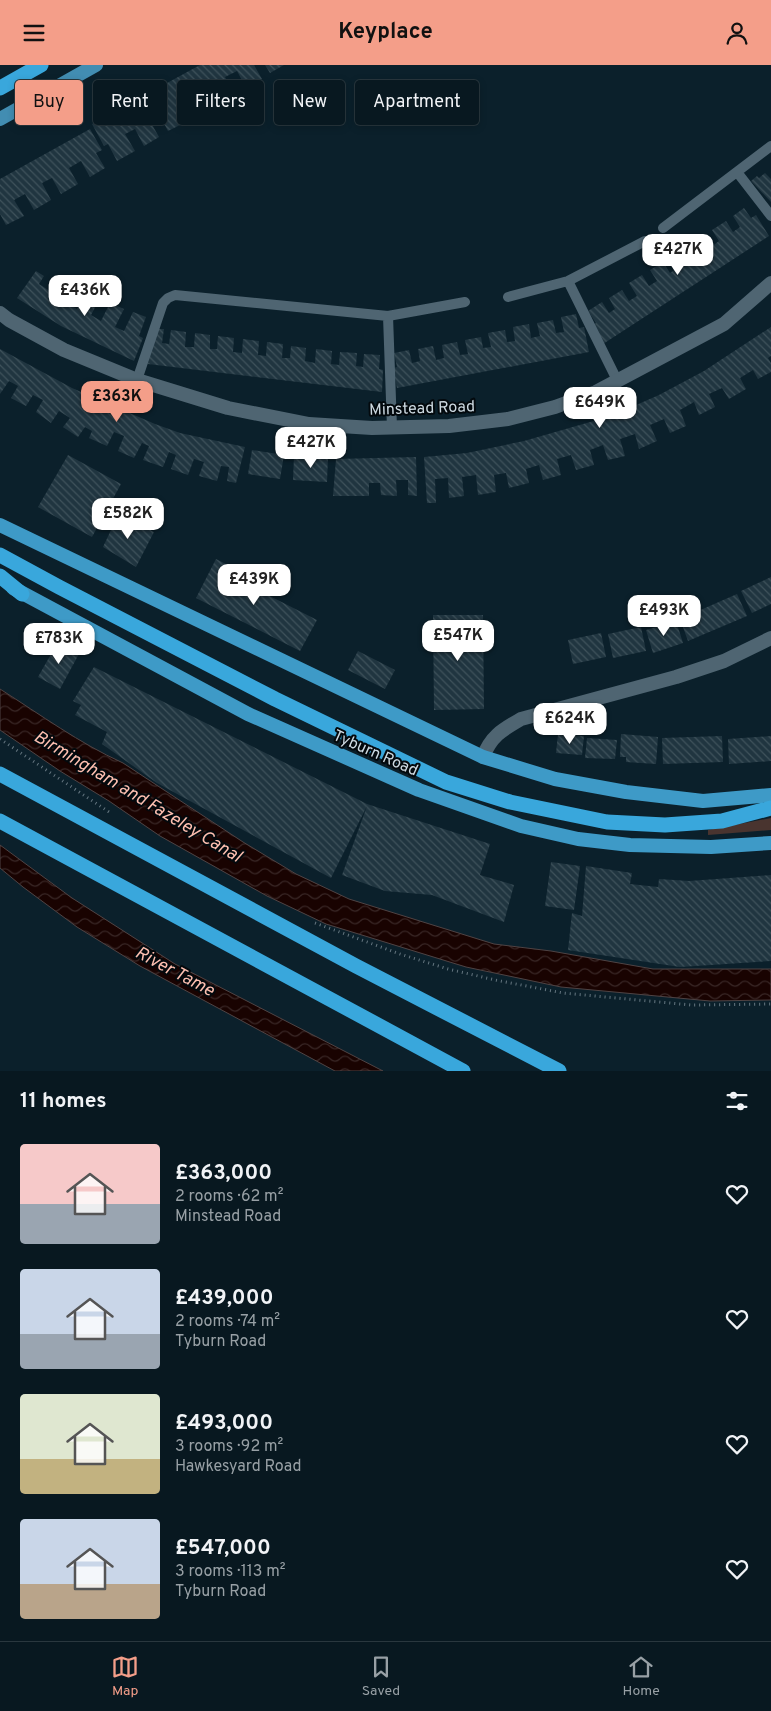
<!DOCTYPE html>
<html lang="en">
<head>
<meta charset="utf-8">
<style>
	body { margin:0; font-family:Overpass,sans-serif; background:#16252d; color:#f1f3f6; height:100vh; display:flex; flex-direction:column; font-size:19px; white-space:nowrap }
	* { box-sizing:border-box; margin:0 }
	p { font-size:16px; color:#98a0a5 }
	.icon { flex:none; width:28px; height:28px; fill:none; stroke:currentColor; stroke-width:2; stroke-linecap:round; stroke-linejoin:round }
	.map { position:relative; height:1006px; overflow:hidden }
	.details { display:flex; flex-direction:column; background:#081820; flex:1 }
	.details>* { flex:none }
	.banner { position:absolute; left:15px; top:15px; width:500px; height:45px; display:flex; gap:10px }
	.price { position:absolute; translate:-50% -42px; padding:0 11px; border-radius:10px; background:#fff; color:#222; font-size:16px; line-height:32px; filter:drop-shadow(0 1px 2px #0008) }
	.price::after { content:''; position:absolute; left:50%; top:30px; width:15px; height:11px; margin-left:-8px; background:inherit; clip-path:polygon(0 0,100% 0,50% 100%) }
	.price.active { background:#f49e89; color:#111 }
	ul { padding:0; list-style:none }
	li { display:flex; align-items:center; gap:15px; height:125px; padding:0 20px }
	li span { display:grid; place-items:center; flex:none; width:140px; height:100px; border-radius:5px; color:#555 }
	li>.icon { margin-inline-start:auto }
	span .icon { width:60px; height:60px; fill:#fffc; stroke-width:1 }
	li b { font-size:21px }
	h2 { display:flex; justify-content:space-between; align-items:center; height:60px; padding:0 20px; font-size:21px }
	.pill { padding:0 18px; border-radius:5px; background:#081820; box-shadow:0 2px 8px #0003,0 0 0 1px #29373e; font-size:18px; line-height:45px }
	.pill.active { background:#f49e89; color:#111 }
	header { display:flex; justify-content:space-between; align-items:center; height:65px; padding:0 20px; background:#f49e89; color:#111; font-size:22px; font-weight:700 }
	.dock { display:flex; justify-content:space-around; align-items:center; height:70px; border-top:1px solid #29373e; background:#081820; font-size:14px; color:#98a0a5 }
	.dock a { display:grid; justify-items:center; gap:2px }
	.dock .active { color:#f49e89 }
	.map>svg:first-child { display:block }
	.green { fill:#49342f }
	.water { fill:url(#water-waves); stroke:#4f4344 }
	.building { fill:url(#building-back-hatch) }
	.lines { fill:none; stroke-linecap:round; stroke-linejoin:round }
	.path { stroke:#667781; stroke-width:3; stroke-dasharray:1 4; stroke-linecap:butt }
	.service { stroke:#4f6572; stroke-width:10 }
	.minor { stroke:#4f6572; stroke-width:14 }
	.primary { stroke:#428db2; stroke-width:14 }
	.trunk { stroke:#3e9ac7; stroke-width:14 }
	.motorway { stroke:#39a7dc; stroke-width:15 }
	.labels { text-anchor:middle; stroke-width:4; stroke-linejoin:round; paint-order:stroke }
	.street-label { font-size:16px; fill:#cdd9e1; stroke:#03090d }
	.water-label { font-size:18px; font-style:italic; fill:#fdbfb0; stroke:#03090d }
</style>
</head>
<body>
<header><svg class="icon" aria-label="menu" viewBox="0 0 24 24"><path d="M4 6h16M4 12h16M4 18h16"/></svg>Keyplace<svg class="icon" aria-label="person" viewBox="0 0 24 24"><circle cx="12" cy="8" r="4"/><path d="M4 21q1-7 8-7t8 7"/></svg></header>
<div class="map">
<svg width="771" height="1006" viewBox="0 0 771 1006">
	<defs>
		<pattern id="water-waves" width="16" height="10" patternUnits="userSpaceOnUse" patternTransform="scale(1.25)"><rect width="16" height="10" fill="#190301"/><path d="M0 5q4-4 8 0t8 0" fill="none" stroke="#392726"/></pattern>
		<pattern id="building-back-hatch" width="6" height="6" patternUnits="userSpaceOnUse" patternTransform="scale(1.25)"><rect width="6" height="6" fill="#203540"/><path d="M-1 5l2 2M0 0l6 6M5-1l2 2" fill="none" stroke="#3f525b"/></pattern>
	</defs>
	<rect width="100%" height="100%" fill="#0b202b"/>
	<path class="green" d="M771 753V765L708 770V765Z"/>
	<path class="water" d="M0 624C41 650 79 678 123 698L243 777 296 809 349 834 494 879 551 886 653 904H771V935L710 936 561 922 466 902 326 859 267 831 160 771 109 736 60 706 0 665Z
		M0 780 72 833 175 899 383 1006H335L140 901 77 862 23 822 0 803Z"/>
	<path class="building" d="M200 0H254L262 14 246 23 237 6 225 12 235 29 219 37 210 21 201 26 210 43 194 51 185 34 176 39 186 57 168 66 160 51 150 56 159 72 144 81 135 64 125 69 135 86 117 96 108 79 104 81 92 59Z
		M265 0H284L270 8Z
		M90 64 102 85 96 88 105 103 90 112 81 96 69 103 78 119 61 129 52 113 42 118 51 135 34 145 25 129 14 135 24 151 6 160 0 149V114Z
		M765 108 771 114V137L751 116 757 111 759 113Z
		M744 143 751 153 756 150 769 171 603 279 592 261 596 258 588 246 602 237 609 248 615 244 609 233 622 225 629 236 637 231 629 218 642 210 649 221 657 216 650 205 663 197 670 208 677 203 670 192 684 184 691 194 696 191 688 179 703 170 711 182 719 176 712 165 726 156 733 167 740 162 733 151Z
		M36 206 44 211 39 219 53 228 61 217 74 225 67 238 77 244 84 230 98 237 91 250 101 256 110 238 124 244 115 262 124 266 133 247 146 252 139 271 143 273 134 296 61 261 17 233Z
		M576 249 579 263 584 262 589 287 397 323 393 303 397 302 394 288 409 285 412 298 420 296 418 284 433 281 436 295 444 293 442 280 457 277 460 290 468 289 465 275 481 272 483 283 491 282 488 268 505 265 507 277 515 276 513 262 529 259 531 273 540 271 537 258 553 255 556 268 564 267 561 252Z
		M771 262V291L768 293 771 298V307L758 314 753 305 740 313 746 324 729 334 722 323 709 329 715 342 699 350 694 337 680 345 686 361 670 368 664 354 650 360 657 376 639 384 635 369 620 374 625 391 608 395 603 380 590 385 594 400 576 405 571 390 557 394 561 410 543 415 539 400 526 404 529 418 509 423 506 408 494 410 496 427 478 430 476 410 462 412 464 431 449 433 448 413 435 414 436 438H427L424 392 467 388 524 376 611 351 659 330 704 306Z
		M155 264H164L162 278 169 279 171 265 186 267 185 282H194L195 268 210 270V284H217L218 271 234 273 233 287 242 288 243 274 259 276 258 290 266 291 267 277 283 279 282 293H290L291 281 306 283 305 296 315 298 316 284 332 286 331 299 339 300 340 287 357 288 356 301 363 302 364 289 380 290 379 304 383 305 382 327 148 299Z
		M0 284 72 323 155 359 180 368 245 382 236 418 227 416 229 402 221 401 217 416 199 411 204 397 194 394 188 410 171 404 176 390 169 387 163 402 143 395 149 381 142 378 134 393 118 386 124 371 114 367 107 381 89 373 92 366 85 362 78 372 63 362 70 353 59 346 51 358 36 347 43 335 33 330 26 341 11 333 18 321 9 316 0 329Z
		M252 385 284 390 280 414 248 409Z
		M68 390 121 419 92 472 38 442Z
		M294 391 328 392 327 417 293 415Z
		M416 392 417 431 408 430V415H396L397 431 381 430 380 418H369V431H333L336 394Z
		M119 448 154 467 136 502 103 482Z
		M216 494 246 509 242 517 317 555 300 586 196 533Z
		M771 512V539L752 548 741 526Z
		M737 529 747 551 688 576 680 554Z
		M433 550H483L484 644 434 645Z
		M676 556 683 578 653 588 646 565Z
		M641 562 646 586 613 593 608 569Z
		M601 568 606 592 573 599 568 575Z
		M59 575 80 587 60 624 38 612Z
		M358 586 395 605 385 624 348 605Z
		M94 602 367 739 490 779 480 810 514 820 504 857 432 830 385 826 342 810 367 741 331 813 157 718 102 679 107 667 75 650 81 640 73 636Z
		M558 669 584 671 582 690 556 688Z
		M621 669 658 672 656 699 626 697V692H620Z
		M722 671 723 697 663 699 662 673Z
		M771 671V696L729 699 728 674Z
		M587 673 617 675 615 694 585 693Z
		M551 797 580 801 574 845 545 841Z
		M586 801 632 808 630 819 658 822 659 814 689 816 771 810V896L680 902 568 885 572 848 582 851Z"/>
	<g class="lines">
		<path class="path" d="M0 674 112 749
			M315 858 400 889 448 904 495 915 563 928 691 940 771 939"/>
		<path class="service" d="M737 107 771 151
			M663 163 771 81
			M568 216 617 315
			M508 232 568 216 645 176
			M388 251 392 363
			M137 315 163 238 168 233 175 230 388 251 465 237"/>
		<path class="minor" d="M0 248 9 255 64 285 137 315 228 343 309 359 372 363 449 361 508 354 555 342 596 327 724 259 771 218
			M483 692C491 671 502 665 521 654L676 612 724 596 771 573"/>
		<path class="primary" d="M0 54 96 0"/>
		<path class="trunk" d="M0 460 483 692 555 714 626 727 703 736 771 730
			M13 523 248 649 419 725 521 761 578 774 630 780 711 782 771 778"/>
		<path class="motorway" d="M0 23 41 0
			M0 490 59 522 275 634 446 717 510 737 607 757 665 760 722 756 771 743
			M0 511 22 529
			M0 709 356 901 559 1006
			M0 756 463 1006"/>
	</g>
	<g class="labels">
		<g class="street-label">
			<text transform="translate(422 342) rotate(-2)" y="6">Minstead Road</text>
			<text transform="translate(376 687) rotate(24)" y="6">Tyburn Road</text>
		</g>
		<g class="water-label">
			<text transform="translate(138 731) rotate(31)" y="6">Birmingham and Fazeley Canal</text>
			<text transform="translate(175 906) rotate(28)" y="6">River Tame</text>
		</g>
	</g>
</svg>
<b class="price" style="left:678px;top:211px">£427K</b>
<b class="price" style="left:85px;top:252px">£436K</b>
<b class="price active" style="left:117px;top:358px">£363K</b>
<b class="price" style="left:600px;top:364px">£649K</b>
<b class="price" style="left:311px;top:404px">£427K</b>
<b class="price" style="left:128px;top:475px">£582K</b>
<b class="price" style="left:254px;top:541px">£439K</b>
<b class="price" style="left:664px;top:572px">£493K</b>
<b class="price" style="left:458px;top:597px">£547K</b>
<b class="price" style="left:59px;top:600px">£783K</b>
<b class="price" style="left:570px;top:680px">£624K</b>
<div class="banner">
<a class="pill active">Buy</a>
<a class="pill">Rent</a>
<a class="pill">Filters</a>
<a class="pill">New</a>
<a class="pill">Apartment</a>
</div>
</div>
<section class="details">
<h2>11 homes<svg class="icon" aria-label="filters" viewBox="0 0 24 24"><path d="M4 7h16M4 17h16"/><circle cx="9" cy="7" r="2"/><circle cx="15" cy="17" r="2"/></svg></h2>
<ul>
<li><span style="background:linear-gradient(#f6c9c9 60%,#9aa5b1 0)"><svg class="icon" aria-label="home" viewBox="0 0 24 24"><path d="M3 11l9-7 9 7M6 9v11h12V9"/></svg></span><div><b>£363,000</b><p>2 rooms · 62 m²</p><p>Minstead Road</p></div><svg class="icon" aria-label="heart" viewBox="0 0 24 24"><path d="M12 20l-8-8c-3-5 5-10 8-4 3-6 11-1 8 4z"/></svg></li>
<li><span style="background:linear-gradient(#c9d6e8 65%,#9aa5b1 0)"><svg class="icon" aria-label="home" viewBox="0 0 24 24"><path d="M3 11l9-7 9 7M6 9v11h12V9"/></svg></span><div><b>£439,000</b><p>2 rooms · 74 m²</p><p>Tyburn Road</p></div><svg class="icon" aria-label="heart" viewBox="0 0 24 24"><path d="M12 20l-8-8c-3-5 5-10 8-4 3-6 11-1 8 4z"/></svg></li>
<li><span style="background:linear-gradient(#dfe7d0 65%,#c2b280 0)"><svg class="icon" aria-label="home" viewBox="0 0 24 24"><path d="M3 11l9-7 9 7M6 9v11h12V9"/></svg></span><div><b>£493,000</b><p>3 rooms · 92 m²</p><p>Hawkesyard Road</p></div><svg class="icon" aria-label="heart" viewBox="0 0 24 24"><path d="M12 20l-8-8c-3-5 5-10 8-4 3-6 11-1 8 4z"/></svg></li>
<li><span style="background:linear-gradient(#c9d6e8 65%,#b9a48a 0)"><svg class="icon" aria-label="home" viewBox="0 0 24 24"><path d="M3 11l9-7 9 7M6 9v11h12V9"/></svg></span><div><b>£547,000</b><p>3 rooms · 113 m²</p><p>Tyburn Road</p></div><svg class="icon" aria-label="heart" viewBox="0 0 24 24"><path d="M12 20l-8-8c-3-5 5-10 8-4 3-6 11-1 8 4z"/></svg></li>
</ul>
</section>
<nav class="dock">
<a class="active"><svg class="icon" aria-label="map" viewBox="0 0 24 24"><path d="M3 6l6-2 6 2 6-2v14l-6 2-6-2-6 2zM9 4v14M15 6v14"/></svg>Map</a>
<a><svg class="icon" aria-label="saved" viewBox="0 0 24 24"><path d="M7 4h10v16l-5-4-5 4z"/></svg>Saved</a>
<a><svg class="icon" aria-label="home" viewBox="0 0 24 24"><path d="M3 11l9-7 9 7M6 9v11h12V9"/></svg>Home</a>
</nav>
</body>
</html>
